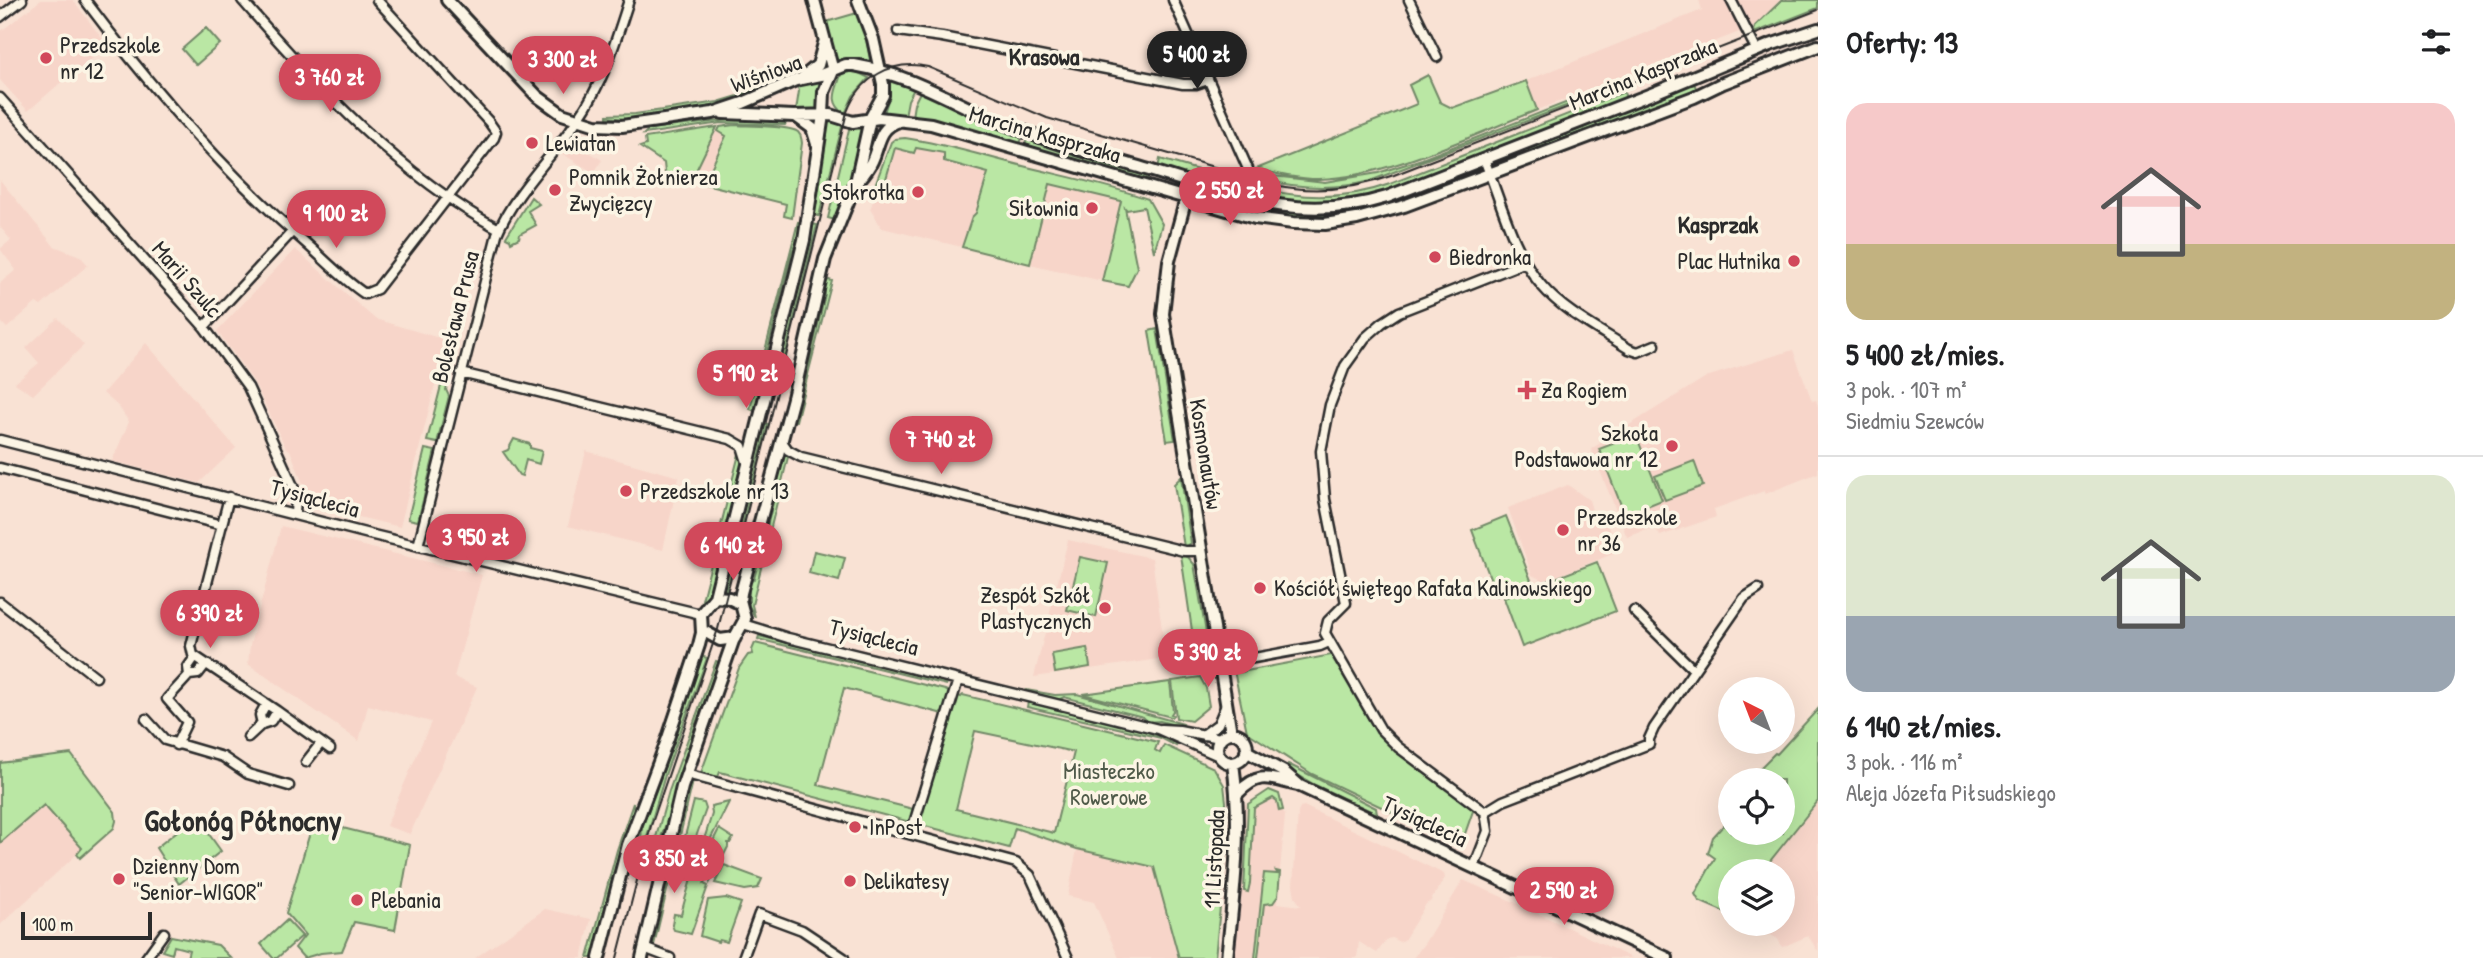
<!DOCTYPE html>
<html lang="pl">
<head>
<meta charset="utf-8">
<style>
	body { margin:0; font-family:"Patrick Hand",sans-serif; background:#f6f6f6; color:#202124; height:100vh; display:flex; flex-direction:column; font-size:26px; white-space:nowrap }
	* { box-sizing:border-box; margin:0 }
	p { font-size:23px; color:#757577 }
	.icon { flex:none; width:38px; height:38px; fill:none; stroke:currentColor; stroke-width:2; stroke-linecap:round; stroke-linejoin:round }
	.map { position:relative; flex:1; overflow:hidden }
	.details { display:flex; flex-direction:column; background:#fff; width:665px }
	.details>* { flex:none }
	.needle { width:46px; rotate:318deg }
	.buttons { position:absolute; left:1718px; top:677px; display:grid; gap:14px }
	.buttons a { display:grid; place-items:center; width:77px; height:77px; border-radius:50%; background:#fff; box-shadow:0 7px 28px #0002; font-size:35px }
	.scale { position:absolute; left:21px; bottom:18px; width:131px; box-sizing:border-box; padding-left:7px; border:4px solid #2b2b2b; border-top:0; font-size:19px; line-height:24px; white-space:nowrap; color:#2b2b2b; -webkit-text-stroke:5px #fcf5e5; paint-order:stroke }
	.price { position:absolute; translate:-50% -60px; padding:0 16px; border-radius:24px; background:#d1495b; color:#fff; font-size:23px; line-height:46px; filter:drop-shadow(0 2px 4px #0008) }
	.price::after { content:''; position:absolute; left:50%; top:42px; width:21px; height:16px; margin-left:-10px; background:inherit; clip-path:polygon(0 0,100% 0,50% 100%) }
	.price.selected { background:#222; color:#fff }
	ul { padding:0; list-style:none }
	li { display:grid; align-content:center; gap:14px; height:371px; padding:0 28px }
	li+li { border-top:2px solid #e0e0e0 }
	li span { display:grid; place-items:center; height:217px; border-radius:21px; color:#555 }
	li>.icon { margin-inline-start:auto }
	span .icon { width:126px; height:126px; fill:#fffc; stroke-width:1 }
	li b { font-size:30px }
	h2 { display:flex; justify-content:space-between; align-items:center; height:84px; padding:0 28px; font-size:30px }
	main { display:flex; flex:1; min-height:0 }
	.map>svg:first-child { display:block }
	.built { fill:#f7d5c9 }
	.green { fill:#bae7a4; stroke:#728968; stroke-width:2; fill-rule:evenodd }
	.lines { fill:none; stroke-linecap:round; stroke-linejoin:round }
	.street-casing { stroke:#2b2b2b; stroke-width:13 }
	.secondary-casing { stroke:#2b2b2b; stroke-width:16 }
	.street { stroke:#fcf5e5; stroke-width:8 }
	.secondary { stroke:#fcf5e5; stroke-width:10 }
	.tram { stroke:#2b2b2b; stroke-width:2 }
	.poi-dot { fill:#d1495b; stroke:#fcf5e5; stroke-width:2.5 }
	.labels { text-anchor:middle; stroke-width:7; stroke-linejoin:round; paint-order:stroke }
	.poi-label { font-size:23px; fill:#2b2b2b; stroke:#fcf5e5; text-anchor:start }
	.street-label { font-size:23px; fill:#2b2b2b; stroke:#fcf5e5 }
	.park-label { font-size:23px; fill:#4f5a49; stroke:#fcf5e5 }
	.neighbourhood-label { font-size:24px; font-weight:bold; fill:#2b2b2b; stroke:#fcf5e5 }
	.district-label { font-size:30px; font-weight:bold; fill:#2b2b2b; stroke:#fcf5e5 }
</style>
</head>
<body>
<main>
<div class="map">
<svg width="1818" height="958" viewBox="0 0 1818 958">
	<rect width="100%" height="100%" fill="#f9e2d4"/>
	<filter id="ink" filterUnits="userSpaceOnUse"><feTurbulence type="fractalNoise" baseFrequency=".0143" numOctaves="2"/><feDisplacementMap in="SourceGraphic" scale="14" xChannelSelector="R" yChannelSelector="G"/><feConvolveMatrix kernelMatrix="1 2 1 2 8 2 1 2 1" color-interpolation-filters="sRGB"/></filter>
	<g filter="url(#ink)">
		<path class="built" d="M41 0H73L107 45 76 73 74 71 28 111 0 80V32Z
			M1699 0H1782L1755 26 1537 110 1526 81 1702 10Z
			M716 130H729L705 184 691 181Z
			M576 144 602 160 594 173 561 153 569 145Z
			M894 148 913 153 915 148 945 153V161L988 173 976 214 972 217 962 247 882 228 870 209Z
			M0 180 54 246 80 256 88 265 41 306 36 303 7 328 0 321V283L16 270 0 249 11 240 0 227Z
			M1050 184 1122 201 1102 281 1030 264Z
			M295 249 375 319 446 340 400 527 318 507 310 502 290 450 286 448 254 382 217 331Z
			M58 318 84 345 33 395 15 383 39 363 26 348Z
			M146 343 236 448 199 483 112 461 129 422 119 407 103 393Z
			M1793 350 1812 401 1816 400 1818 406V473L1765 494 1764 491 1714 509 1716 517 1660 536 1655 527 1627 537 1591 449 1706 377Z
			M586 451 679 477 663 550 568 526Z
			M1568 485 1589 500 1592 510H1597L1604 516 1618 552 1544 581 1532 575 1508 508Z
			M281 526 482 575 454 677 477 687 410 834 386 826 431 722 368 705 359 741 248 664 250 645Z
			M1068 540 1152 558 1166 658 1034 677Z
			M71 754 115 812 116 821 114 828 80 858 76 855 0 925V763Z
			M1269 790 1279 794 1285 816 1277 903 1301 906 1295 897 1293 885 1298 813 1300 807 1304 806 1444 874 1445 878 1430 902 1426 904 1404 940 1399 942 1392 938 1387 939 1377 953 1359 942 1357 958H1233L1241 884 1244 805Z
			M1818 801V951L1808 936 1782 947 1778 939 1750 924H1783V872L1762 871Z
			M1077 849 1154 868 1179 958H1119L1094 902 1068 896Z
			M1463 880 1514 902 1632 958H1413L1424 944Z
			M545 909 591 919 582 958H475Z"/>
		<path class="green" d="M1782 0H1818V8L1754 33 1755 26Z
			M857 13 865 33 871 65 837 64 826 22Z
			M206 28 220 44 196 65 182 49Z
			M855 71 869 78 853 96 845 114C827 101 837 90 841 74Z
			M1428 75 1440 102 1452 108 1526 81 1537 110C1475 134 1385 178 1319 179 1298 179 1277 174 1256 169L1417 104 1409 85Z
			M783 76 787 79 749 97 722 105 625 119 607 117V115L635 114 718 102 738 96Z
			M888 78 915 87 908 100 905 116 884 113 890 94Z
			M1692 78 1698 93 1643 109 1502 162 1543 141 1686 86Z
			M820 79 817 96 819 111H796L799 91 797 85Z
			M1619 82 1621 85 1370 181C1331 191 1294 188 1256 178V175L1264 177 1273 176 1325 182 1378 173 1422 159Z
			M921 90 952 107 1022 138 1020 144 954 124 912 117 914 104Z
			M1624 92 1626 99 1370 197C1322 206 1293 203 1245 193L1246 189 1251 191 1253 186C1299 200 1345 200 1390 184Z
			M738 119 787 121 785 125 721 123 644 134 649 129Z
			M828 119 843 123 819 216 813 215Z
			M734 125C746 126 790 125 798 132 802 136 801 138 802 143L792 218 784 216 786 204 697 182 701 174 706 176 709 173 726 136 718 131 720 127Z
			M850 125 863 126 852 180 835 220 828 218Z
			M717 127 692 179 665 173 664 163 640 147 646 145 645 138Z
			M905 138C947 144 986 157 1027 167 1068 177 1108 185 1148 199L1162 224 1154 252 1144 207 1127 210 1125 208 1137 268 1128 286 1102 281 1121 201 1050 184 1030 264 962 247 972 217 976 213 988 173 944 161V153L916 148 914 153 895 148 883 189 875 185 891 142 895 139Z
			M1027 139 1149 175 1147 181 1025 145Z
			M1160 159 1243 183 1240 192 1158 168Z
			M1475 168 1478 170V174C1445 186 1403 205 1370 213 1327 223 1284 220 1241 209L1242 203C1334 228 1391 200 1475 168Z
			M531 197 539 204 528 211 536 225 520 234 519 238 511 242 510 239 506 237Z
			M798 222 803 223 792 253 761 376V393L757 412 750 409Z
			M812 224 817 225 783 365 778 364Z
			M829 280 832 281 796 421 792 420 803 388 825 295 824 283Z
			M1157 329 1175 440 1167 441 1149 331Z
			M447 362 453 364 446 390 449 396 437 443 427 441Z
			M763 423 768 424 726 591 723 588Z
			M1636 435 1662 500 1625 515 1599 449Z
			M514 439 530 444V448L542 451 539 464 526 460 522 476 519 475 503 452 508 450Z
			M425 449 435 451 418 521 408 519Z
			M740 450 744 468 739 473 711 593 702 600Z
			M783 451 788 457 752 605 755 617 749 606V583L754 579 773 503 772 489Z
			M1694 461 1703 486 1665 500 1655 476Z
			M1181 477 1191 543 1186 547H1184L1174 484Z
			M1506 516 1532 583 1497 596 1472 530Z
			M814 551 845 558 839 581 809 573Z
			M1181 555 1188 557 1194 564 1209 650 1201 657 1196 658Z
			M1080 557 1108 563 1096 617 1067 610Z
			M1597 562 1616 611 1522 647 1504 598Z
			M759 636 941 680 947 685 758 639Z
			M755 643 945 690 961 697 963 695 1158 742 1155 750 1160 753 1164 745 1214 768 1224 785 1226 802V846L1215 958H1179L1154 867 1077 849 1015 828 1009 848 720 772 718 777 701 773 739 668 748 655 753 654 752 650ZM844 688 943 714 913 809 818 785ZM975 731 1074 752 1054 833 956 809Z
			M1087 648 1090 667 1055 673 1052 654Z
			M1331 655 1372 725 1383 738 1474 808 1461 845 1312 774 1247 732 1233 666 1239 665 1241 672Z
			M700 656 707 658 665 775 639 864 642 828 674 741Z
			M716 661 722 663C715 682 705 699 698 718 679 769 671 824 646 873L669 791Z
			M1200 677 1206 688 1209 706 1191 721 1176 718 1172 681Z
			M1170 682 1173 711 1171 714 1173 715 1171 717 1083 694Z
			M1026 690 1055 695 1077 694 1183 724 1182 727 1160 721 1148 722 1143 717 1064 697 1058 700 1029 692Z
			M1028 702 1145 731 1177 743 1176 746 1161 738 1027 707Z
			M1818 709V801L1762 871 1731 872V915L1699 901 1695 894 1715 858 1708 853 1713 837 1731 817V833H1783V780H1748L1775 753 1777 754Z
			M71 754 115 812 116 821 114 828 80 858 77 854 82 848 44 805 0 843V763Z
			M1288 764 1376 808 1377 814 1315 785 1286 768Z
			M693 781 654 945 651 938 689 785Z
			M1269 790 1279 794 1283 810 1279 811 1277 801 1273 798 1254 808 1250 883 1248 892 1244 891 1248 804Z
			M694 801 704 803 706 809 682 876 678 864Z
			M729 802 704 852 706 879 704 884 708 886 691 934 674 930 672 925 674 914 681 915C689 881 702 848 712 814L711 806Z
			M633 803 634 813 619 857 594 958H588L617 850Z
			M196 816 221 851 179 884 156 848Z
			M319 822 410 845 395 930 354 922 342 951 321 953 304 958 295 948 305 935 286 913 312 826Z
			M719 829 733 838 730 843H728V847L710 882 707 853Z
			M724 865 762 879 758 888 745 890 715 883Z
			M1276 871 1280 872 1278 896 1273 903 1264 904 1258 958H1255L1264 873 1278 874Z
			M726 898 741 903 727 942 719 940 718 942 700 936 708 900Z
			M287 920 302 936 277 958H273L261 944Z
			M171 936 218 945 231 958H187L189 950 174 946 172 954 162 951Z"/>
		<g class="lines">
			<g class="street-casing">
				<path id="street" d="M85 0C151 88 225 173 308 245 326 261 345 281 365 294L377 289 494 138 496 132 489 122 377 0
					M242 0C316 85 399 175 499 229
					M1173 0 1248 169
					M1409 0 1437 57
					M1731 0 1757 51
					M0 17 22 0
					M898 31 942 37 1183 84H1196L1208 80
					M0 98 204 327 248 387 293 486 296 496 295 514
					M1484 159C1500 199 1514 254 1542 286 1564 312 1600 330 1629 349L1638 352 1655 345
					M204 327 292 232
					M461 373 730 439 742 446 747 462
					M0 440 369 534 701 614
					M781 440 788 450 801 457 1184 551H1201
					M0 468 222 525
					M229 497 191 646 193 655 277 711 330 749
					M418 546 497 234C514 193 553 156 578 119 604 82 615 43 629 0
					M0 602 96 677
					M1634 611 1694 670
					M743 624 788 638 1158 729 1219 756
					M1220 668 1232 662 1320 646 1329 642
					M189 675 198 674 205 665
					M146 719 165 740 223 757 248 774 289 786
					M262 724 271 721 277 711
					M1161 729 1179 730 1220 738
					M1203 735 1218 724 1226 705
					M248 737 262 724 260 715 266 704
					M176 745 187 722 167 699 189 675 188 667 195 657
					M306 762 321 743
					M686 774 1016 863 1030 875 1068 958
					M1485 812 1503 801 1649 744V739L1654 728 1744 598 1758 589
					M911 833 958 680
					M1474 867 1488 831 1485 812 1398 747 1381 730 1325 633 1328 621 1346 603 1325 499 1321 451 1330 405 1345 366 1365 338 1382 323 1399 312 1526 262
					M644 948 670 958
					M146 958 164 933
					M743 958 759 914 802 930 844 958"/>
			</g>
			<g class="secondary-casing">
				<path id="secondary" d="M447 0 537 96 562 114 596 125 622 126 713 113 743 103 796 80 821 75 846 65H854C911 75 946 99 997 121 1046 141 1098 155 1149 170 1233 195 1299 224 1387 197L1654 93 1770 45 1818 29
					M814 0 833 71
					M802 78 818 65 824 43
					M723 113 794 116 831 115 853 122 879 118 931 124 1255 218 1293 223 1325 224 1357 219 1404 206 1694 97 1723 83 1818 46
					M797 117 812 128 817 144
					M859 180C864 174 869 168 872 161 880 144 878 128 899 121
					M1188 191 1169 261 1163 314 1231 733
					M715 597 804 240 823 115 824 92 833 71
					M702 630 720 640 735 638
					M1217 748a15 15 0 1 1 30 0a15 15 0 1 1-30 0Z
					M1246 751 1284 772 1300 786 1667 958
					M1238 793C1260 770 1270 779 1298 785
					M599 958 628 845 668 738 699 645 702 633 701 614 715 597 729 598 741 604
					M642 958 682 787 733 641 745 619 740 600 741 593 793 398 825 259 856 182 870 119 883 95V84L873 39 858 0
					M1227 958C1234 893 1242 828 1233 763"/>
			</g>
			<use href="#street" class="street"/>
			<use href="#secondary" class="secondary"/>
			<path class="tram" d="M617 958 651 826 718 629 847 112C860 78 891 59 928 67L1047 118 1275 185C1316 194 1355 189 1394 175L1818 10"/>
		</g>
	</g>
	<g class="poi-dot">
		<circle cx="46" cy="58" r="7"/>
		<circle cx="532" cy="143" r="7"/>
		<circle cx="555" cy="190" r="7"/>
		<circle cx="918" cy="192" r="7"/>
		<circle cx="1092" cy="208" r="7"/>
		<circle cx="1435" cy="257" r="7"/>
		<circle cx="1794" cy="261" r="7"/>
		<path d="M1523.5 379.5h7v7h7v7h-7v7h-7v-7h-7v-7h7z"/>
		<circle cx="1672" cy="446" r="7"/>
		<circle cx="626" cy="491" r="7"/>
		<circle cx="1563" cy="530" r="7"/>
		<circle cx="1260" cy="588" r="7"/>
		<circle cx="1105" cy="608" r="7"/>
		<circle cx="855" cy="827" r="7"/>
		<circle cx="119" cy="879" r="7"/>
		<circle cx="850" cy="881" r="7"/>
		<circle cx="357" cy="900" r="7"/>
	</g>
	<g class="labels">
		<g class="poi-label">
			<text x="60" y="53">Przedszkole<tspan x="60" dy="26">nr 12</tspan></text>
			<text x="546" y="151">Lewiatan</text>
			<text x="569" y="185">Pomnik Żołnierza<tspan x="569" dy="26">Zwycięzcy</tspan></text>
			<text x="904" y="200" text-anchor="end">Stokrotka</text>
			<text x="1078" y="216" text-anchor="end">Siłownia</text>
			<text x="1449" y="265">Biedronka</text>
			<text x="1780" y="269" text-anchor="end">Plac Hutnika</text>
			<text x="1541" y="398">Za Rogiem</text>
			<text x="1658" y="441" text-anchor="end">Szkoła<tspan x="1658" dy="26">Podstawowa nr 12</tspan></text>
			<text x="640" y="499">Przedszkole nr 13</text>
			<text x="1577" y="525">Przedszkole<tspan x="1577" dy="26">nr 36</tspan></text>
			<text x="1274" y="596">Kościół świętego Rafała Kalinowskiego</text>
			<text x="1091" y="603" text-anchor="end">Zespół Szkół<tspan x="1091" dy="26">Plastycznych</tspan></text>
			<text x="869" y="835">InPost</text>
			<text x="133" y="874">Dzienny Dom<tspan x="133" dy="26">"Senior-WIGOR"</tspan></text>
			<text x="864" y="889">Delikatesy</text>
			<text x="371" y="908">Plebania</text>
		</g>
		<g class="street-label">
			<text transform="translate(766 73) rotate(-20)" y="8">Wiśniowa</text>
			<text transform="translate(1643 74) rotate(-22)" y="8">Marcina Kasprzaka</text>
			<text transform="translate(1045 134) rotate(16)" y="8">Marcina Kasprzaka</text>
			<text transform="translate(187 279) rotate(49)" y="8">Marii Szulc</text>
			<text transform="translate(455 317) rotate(-76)" y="8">Bolesława Prusa</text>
			<text transform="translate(1206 454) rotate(81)" y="8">Kosmonautów</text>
			<text transform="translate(315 498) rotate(15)" y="8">Tysiąclecia</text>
			<text transform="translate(874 637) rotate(14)" y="8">Tysiąclecia</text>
			<text transform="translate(1425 821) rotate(25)" y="8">Tysiąclecia</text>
			<text transform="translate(1214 859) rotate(-87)" y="8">11 Listopada</text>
		</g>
		<g class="park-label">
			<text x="1109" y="779">Miasteczko<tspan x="1109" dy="26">Rowerowe</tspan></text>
		</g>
		<g class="neighbourhood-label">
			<text x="1044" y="65">Krasowa</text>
			<text x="1718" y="233">Kasprzak</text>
		</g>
		<g class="district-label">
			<text x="243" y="831">Gołonóg Północny</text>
		</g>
	</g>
</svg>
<div class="buttons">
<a><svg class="needle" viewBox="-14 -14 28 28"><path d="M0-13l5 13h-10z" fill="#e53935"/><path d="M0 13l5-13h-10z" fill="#757577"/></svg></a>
<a><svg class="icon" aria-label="locate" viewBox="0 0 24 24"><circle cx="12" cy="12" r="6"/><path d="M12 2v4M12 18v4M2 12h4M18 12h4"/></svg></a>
<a><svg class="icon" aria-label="layers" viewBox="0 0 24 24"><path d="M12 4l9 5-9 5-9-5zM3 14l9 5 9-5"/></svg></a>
</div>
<div class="scale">100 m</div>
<b class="price selected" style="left:1197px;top:91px">5 400 zł</b>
<b class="price" style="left:563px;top:96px">3 300 zł</b>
<b class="price" style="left:330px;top:114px">3 760 zł</b>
<b class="price" style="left:1230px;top:227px">2 550 zł</b>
<b class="price" style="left:336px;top:250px">9 100 zł</b>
<b class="price" style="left:746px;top:410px">5 190 zł</b>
<b class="price" style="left:941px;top:476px">7 740 zł</b>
<b class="price" style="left:476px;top:574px">3 950 zł</b>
<b class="price" style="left:733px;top:582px">6 140 zł</b>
<b class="price" style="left:210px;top:650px">6 390 zł</b>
<b class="price" style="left:1208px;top:689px">5 390 zł</b>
<b class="price" style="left:674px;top:895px">3 850 zł</b>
<b class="price" style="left:1564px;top:927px">2 590 zł</b>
</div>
<section class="details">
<h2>Oferty: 13<svg class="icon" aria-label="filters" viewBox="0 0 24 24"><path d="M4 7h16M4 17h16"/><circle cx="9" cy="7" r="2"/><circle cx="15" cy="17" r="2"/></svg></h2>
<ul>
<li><span style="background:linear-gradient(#f6c9c9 65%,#c2b280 0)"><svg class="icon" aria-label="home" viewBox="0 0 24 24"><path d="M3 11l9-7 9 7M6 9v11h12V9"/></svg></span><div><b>5 400 zł/mies.</b><p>3 pok. · 107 m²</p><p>Siedmiu Szewców</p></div></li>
<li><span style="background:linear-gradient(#dfe7d0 65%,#9aa5b1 0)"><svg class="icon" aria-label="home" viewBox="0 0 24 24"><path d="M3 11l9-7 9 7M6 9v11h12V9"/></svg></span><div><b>6 140 zł/mies.</b><p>3 pok. · 116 m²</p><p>Aleja Józefa Piłsudskiego</p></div></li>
</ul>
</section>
</main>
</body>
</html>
